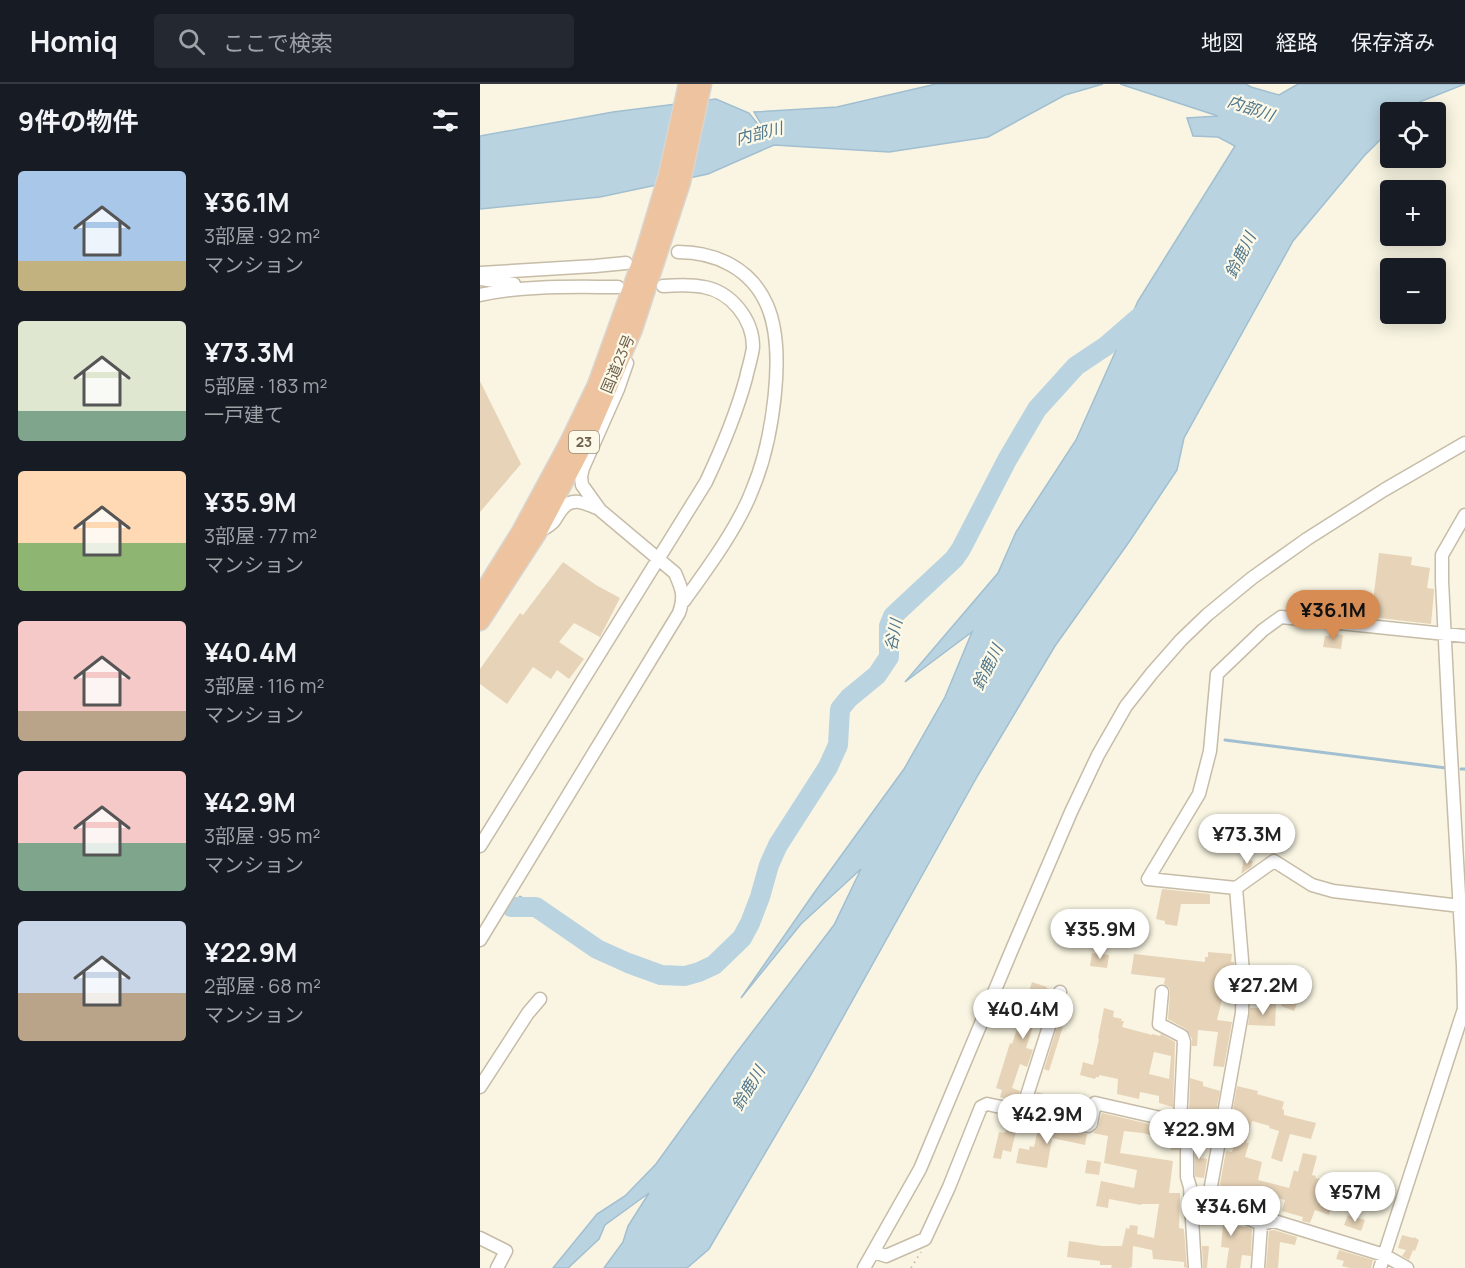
<!DOCTYPE html>
<html lang="ja">
<head>
<meta charset="utf-8">
<style>
	body { margin:0; font-family:Manrope,"Noto Sans JP",sans-serif; background:#242831; color:#f1f3f6; height:100vh; display:flex; flex-direction:column; font-size:22px; white-space:nowrap }
	* { box-sizing:border-box; margin:0 }
	p { font-size:20px; color:#9ea1a6 }
	.icon { flex:none; width:33px; height:33px; fill:none; stroke:currentColor; stroke-width:2; stroke-linecap:round; stroke-linejoin:round }
	.map { position:relative; flex:1; overflow:hidden }
	.details { display:flex; flex-direction:column; background:#171b24; width:480px }
	.details>* { flex:none }
	.tools { position:absolute; left:900px; top:18px; display:grid; gap:12px }
	.tools a { display:grid; place-items:center; width:66px; height:66px; border-radius:6px; background:#171b24; box-shadow:0 3px 15px #0003; font-size:30px }
	.price { position:absolute; translate:-50% -51px; padding:0 14px; border-radius:21px; background:#fff; color:#222; font-size:20px; line-height:39px; filter:drop-shadow(0 2px 3px #0008) }
	.price::after { content:''; position:absolute; left:50%; top:36px; width:18px; height:14px; margin-left:-9px; background:inherit; clip-path:polygon(0 0,100% 0,50% 100%) }
	.price.on { background:#d78c54; color:#111 }
	ul { padding:0; list-style:none }
	li { display:flex; align-items:center; gap:18px; height:150px; padding:0 18px }
	li span { display:grid; place-items:center; flex:none; width:168px; height:120px; border-radius:6px; color:#555 }
	li>.icon { margin-inline-start:auto }
	span .icon { width:72px; height:72px; fill:#fffc; stroke-width:1 }
	li b { font-size:26px }
	h2 { display:flex; justify-content:space-between; align-items:center; height:72px; padding:0 18px; font-size:26px }
	header { display:flex; align-items:center; gap:36px; box-sizing:border-box; height:84px; padding:0 30px; background:#171b24; border-bottom:2px solid #363941 }
	header strong { font-size:28px }
	nav { display:flex; gap:33px; margin-inline-start:auto; font-size:21px }
	.search { width:420px; height:54px; background:#242831; display:flex; align-items:center; gap:15px; box-sizing:border-box; padding:0 21px; border-radius:6px; color:#9ea1a6; font-size:22px }
	main { display:flex; flex:1; min-height:0 }
	.map>svg:first-child { display:block }
	.water { fill:#b9d3e0; stroke:#a1bfd1; stroke-width:1.5 }
	.lines { fill:none; stroke-linecap:round; stroke-linejoin:round }
	.stream { stroke:#a1bfd1; stroke-width:3 }
	.river { stroke:#b9d3e0; stroke-width:20 }
	.building { fill:#e7d4b8; fill-rule:evenodd }
	.minor-casing { stroke:#c6bca8; stroke-width:15 }
	.highway-casing { stroke:#d9d5d0; stroke-width:21 }
	.path { stroke:#d0bda1; stroke-width:2; stroke-dasharray:1.5 4.5; stroke-linecap:butt }
	.minor { stroke:#fff; stroke-width:12 }
	.highway { stroke:#edc49f; stroke-width:18 }
	.labels { text-anchor:middle; stroke-width:4.5; stroke-linejoin:round; paint-order:stroke }
	.shield { fill:#fdf9e8; stroke:#998d7b; stroke-width:1.5 }
	.shield-label { font-size:14px; font-weight:bold; fill:#6e5f4c }
	.street-label { font-size:15px; fill:#6e5f4c; stroke:#fdf9e8 }
	.water-label { font-size:16px; font-style:italic; fill:#4f768c; stroke:#fdf9e8 }
</style>
</head>
<body>
<header>
<strong>Homiq</strong>
<div class="search"><svg class="icon" aria-label="search" viewBox="0 0 24 24"><circle cx="10" cy="10" r="6"/><path d="M15 15l6 6"/></svg>ここで検索</div>
<nav><a>地図</a><a>経路</a><a>保存済み</a></nav>
</header>
<main>
<section class="details">
<h2>9件の物件<svg class="icon" aria-label="filters" viewBox="0 0 24 24"><path d="M4 7h16M4 17h16"/><circle cx="9" cy="7" r="2"/><circle cx="15" cy="17" r="2"/></svg></h2>
<ul>
<li><span style="background:linear-gradient(#a9c7e8 75%,#c2b280 0)"><svg class="icon" aria-label="home" viewBox="0 0 24 24"><path d="M3 11l9-7 9 7M6 9v11h12V9"/></svg></span><div><b>¥36.1M</b><p>3部屋 · 92 m²</p><p>マンション</p></div></li>
<li><span style="background:linear-gradient(#dfe7d0 75%,#7fa58c 0)"><svg class="icon" aria-label="home" viewBox="0 0 24 24"><path d="M3 11l9-7 9 7M6 9v11h12V9"/></svg></span><div><b>¥73.3M</b><p>5部屋 · 183 m²</p><p>一戸建て</p></div></li>
<li><span style="background:linear-gradient(#ffd9b3 60%,#8fb573 0)"><svg class="icon" aria-label="home" viewBox="0 0 24 24"><path d="M3 11l9-7 9 7M6 9v11h12V9"/></svg></span><div><b>¥35.9M</b><p>3部屋 · 77 m²</p><p>マンション</p></div></li>
<li><span style="background:linear-gradient(#f6c9c9 75%,#b9a48a 0)"><svg class="icon" aria-label="home" viewBox="0 0 24 24"><path d="M3 11l9-7 9 7M6 9v11h12V9"/></svg></span><div><b>¥40.4M</b><p>3部屋 · 116 m²</p><p>マンション</p></div></li>
<li><span style="background:linear-gradient(#f6c9c9 60%,#7fa58c 0)"><svg class="icon" aria-label="home" viewBox="0 0 24 24"><path d="M3 11l9-7 9 7M6 9v11h12V9"/></svg></span><div><b>¥42.9M</b><p>3部屋 · 95 m²</p><p>マンション</p></div></li>
<li><span style="background:linear-gradient(#c9d6e8 60%,#b9a48a 0)"><svg class="icon" aria-label="home" viewBox="0 0 24 24"><path d="M3 11l9-7 9 7M6 9v11h12V9"/></svg></span><div><b>¥22.9M</b><p>2部屋 · 68 m²</p><p>マンション</p></div></li>
</ul>
</section>
<div class="map">
<svg width="985" height="1184" viewBox="0 0 985 1184">
	<rect width="100%" height="100%" fill="#f9f5e2"/>
	<path class="water" d="M456 0H623L585 11 508 53 409 68 294 61 228 90 120 113 0 125V52L133 28 236 15 269 29 290 55 274 28 357 23Z
		M640 0H766L771 3 799 11 818 0H985L937 19 928 28H910V46L884 72 813 157 704 354 697 386 649 458 575 562 498 691 328 996 229 1165 207 1184H124L143 1158 148 1142 169 1109 125 1141 119 1155 88 1184H73L117 1130 145 1112 176 1080 254 972 354 841 381 785 321 840 261 914 334 809 424 685 465 613 492 548 425 598 518 489 536 448 596 356 658 217 755 62 738 53 713 52 707 34 738 32Z"/>
	<g class="lines">
		<path class="stream" d="M745 656 966 684
			M981 685H985
			M40 813 56 823"/>
		<path class="river" d="M31 823H56L117 865 148 879 181 891 205 892 219 888 234 881 262 854 270 839 280 813 289 781 298 761 348 683 358 661 360 625 369 614 397 591 409 573V542L413 532 474 475 481 465 527 376 557 325 596 282 626 262 664 229"/>
	</g>
	<path class="building" d="M0 297 41 380 0 428Z
		M899 469 932 473 931 481 950 484 947 504 954 505V508L951 540 891 533Z
		M83 478 116 501 140 514 120 553 94 539 79 558 104 575 89 595 77 586 71 595 53 583 27 620 0 600V585L40 529 43 531Z
		M849 549 863 551 861 565 843 563 845 552H849Z
		M764 775 773 777 771 783 761 790Z
		M682 805 730 810V820H701L697 842 685 840V837L676 835Z
		M728 868 752 870 751 878H754V908L744 907 737 936 752 938 744 983 733 982 738 948 718 946 717 962H712V955L706 945 688 935 690 908 689 904 684 900 685 894 651 890 654 870 725 878V873H728Z
		M612 869 629 871 627 884 610 882Z
		M552 898 567 903 566 904 570 905 567 915 569 916 562 937 556 935 555 940 554 939 546 964 553 966 547 983 540 980 532 1004 540 1007 536 1018 520 1013 522 1006 516 1004 530 959 532 960Z
		M805 912 818 917 814 927 801 922Z
		M787 919 796 920 795 942 768 941 770 924H784V923H786Z
		M624 924 634 927 633 933 642 935 641 937H644L642 943 672 951V950L680 952 681 950 695 958 693 1023 679 1019V1012L660 1008 659 1015 637 1010 638 995 619 991V993H616L615 995 600 991 603 978 613 981 619 955 618 954ZM674 968 691 972 689 995 669 990Z
		M580 934 585 936 569 987 564 985Z
		M710 994 723 998V1002L740 1007 734 1039 709 1032Z
		M757 1002 778 1007 777 1010 802 1017 804 1018 802 1025 804 1026V1031L836 1039 831 1055 810 1050 802 1078 791 1074 799 1047 789 1044 790 1042 772 1037 766 1059H769L765 1073 782 1078 778 1096 809 1104 814 1086 818 1088 823 1069 837 1072 832 1091 836 1092 835 1094 843 1096 837 1118 852 1122 849 1131 835 1126 830 1139 822 1137 823 1133 802 1127 805 1116 774 1108V1109L763 1106 760 1118 747 1115 748 1107 742 1105 740 1100 746 1067 752 1068 759 1041 756 1040 760 1027 753 1025Z
		M557 1008 564 1010V1013L574 1016 572 1026 562 1023V1021L553 1018Z
		M622 1029 699 1047V1066H691V1056L662 1049 644 1047 640 1069 693 1077 689 1109H700L699 1144 704 1145 707 1184 704 1183V1178L673 1175 672 1166 653 1162 652 1183 649 1184H631L632 1181H620V1177L587 1173 589 1157 622 1162H642L646 1144 649 1145 650 1141 658 1142 657 1150 674 1154 679 1120H661V1121L629 1115 628 1124 616 1122 621 1097 654 1104 657 1086 624 1079 628 1052 613 1049 618 1044Z
		M530 1033 539 1035 531 1068 523 1066 521 1075 513 1074 519 1048 525 1049Z
		M562 1040 607 1050 605 1061 572 1054 567 1084 536 1079 539 1064 549 1066 550 1062 554 1063 558 1045 561 1046Z
		M715 1051 720 1052 721 1074 727 1075 724 1094 716 1093 715 1092Z
		M607 1076 621 1078 619 1091 605 1089Z
		M734 1126 736 1128V1133L747 1134 756 1138V1140H752V1141L767 1143 772 1145 771 1172 762 1171 760 1184H746L749 1164 741 1163 743 1141 721 1142 720 1127Z
		M868 1131 885 1136 881 1147 864 1141Z
		M794 1146 817 1153 815 1161 800 1158 798 1184H786L789 1147Z
		M922 1151 933 1154 934 1153 939 1156 935 1167 933 1166 929 1176 922 1172 926 1166 918 1164Z
		M722 1162H729L727 1184H723Z
		M859 1166 893 1176 891 1184H870L862 1182 864 1177 856 1175Z"/>
	<g class="lines">
		<g class="minor-casing">
			<path id="minor" d="M198 168C235 168 271 184 287 221 307 267 292 358 273 404 259 442 227 485 204 517
				M0 189 115 182 146 179
				M0 195 34 200
				M0 211C45 201 92 203 138 203
				M58 448C63 445 70 442 74 437 77 433 79 428 83 424 93 412 107 420 119 425
				M985 552 801 533 783 546 737 590 730 667 719 710 668 795 756 804 794 777 832 801 853 807 972 821 985 824
				M0 762 226 398C242 364 256 331 266 294 268 284 272 273 273 263 273 235 251 208 224 203 211 200 196 201 183 202
				M756 804 763 888 762 929 731 1102 742 1123 781 1140 794 1137 904 1171 927 1184
				M0 856 199 529C205 512 202 505 195 489L120 426 102 401 101 392 103 384 138 305 147 279
				M682 908 679 940 702 952 704 958 700 1038
				M0 1003 48 929 60 915
				M542 1027 580 908
				M707 1040V1093L710 1103 715 1184
				M0 1154 26 1167 17 1184
				M394 1168 406 1172 445 1155 469 1103 501 1023 507 1020 608 1042 611 1040 615 1019 707 1040 739 1049
				M384 1184 440 1085 533 863 591 728 618 671 646 622 672 589 701 556 727 531 772 494 827 455 904 406 985 359
				M778 1184 781 1140
				M900 1184 984 925 983 881 969 637 962 497V471L985 431"/>
		</g>
		<g class="highway-casing">
			<path id="highway" d="M0 514 41 448 89 359 117 301 165 168 188 91 208 0
				M0 537 57 449 103 361 153 245 201 98 222 0"/>
		</g>
		<path class="path" d="M431 1184 441 1168"/>
		<use href="#minor" class="minor"/>
		<use href="#highway" class="highway"/>
	</g>
	<g class="labels">
		<rect class="shield" x="89" y="347" width="30" height="22" rx="4.5"/>
		<g class="shield-label">
			<text x="104" y="363">23</text>
		</g>
		<g class="street-label">
			<text transform="translate(138 280) rotate(-67)" y="5">国道23号</text>
		</g>
		<g class="water-label">
			<text transform="translate(771 24) rotate(19)" y="6">内部川</text>
			<text transform="translate(279 49) rotate(-14)" y="6">内部川</text>
			<text transform="translate(760 171) rotate(-64)" y="6">鈴鹿川</text>
			<text transform="translate(413 551) rotate(-79)" y="6">谷川</text>
			<text transform="translate(507 583) rotate(-64)" y="6">鈴鹿川</text>
			<text transform="translate(268 1004) rotate(-59)" y="6">鈴鹿川</text>
		</g>
	</g>
</svg>
<div class="tools">
<a><svg class="icon" aria-label="locate" viewBox="0 0 24 24"><circle cx="12" cy="12" r="6"/><path d="M12 2v4M12 18v4M2 12h4M18 12h4"/></svg></a>
<a>+</a>
<a>−</a>
</div>
<b class="price on" style="left:853px;top:557px">¥36.1M</b>
<b class="price" style="left:767px;top:781px">¥73.3M</b>
<b class="price" style="left:620px;top:876px">¥35.9M</b>
<b class="price" style="left:783px;top:932px">¥27.2M</b>
<b class="price" style="left:543px;top:956px">¥40.4M</b>
<b class="price" style="left:567px;top:1061px">¥42.9M</b>
<b class="price" style="left:719px;top:1076px">¥22.9M</b>
<b class="price" style="left:875px;top:1139px">¥57M</b>
<b class="price" style="left:751px;top:1153px">¥34.6M</b>
</div>
</main>
</body>
</html>
